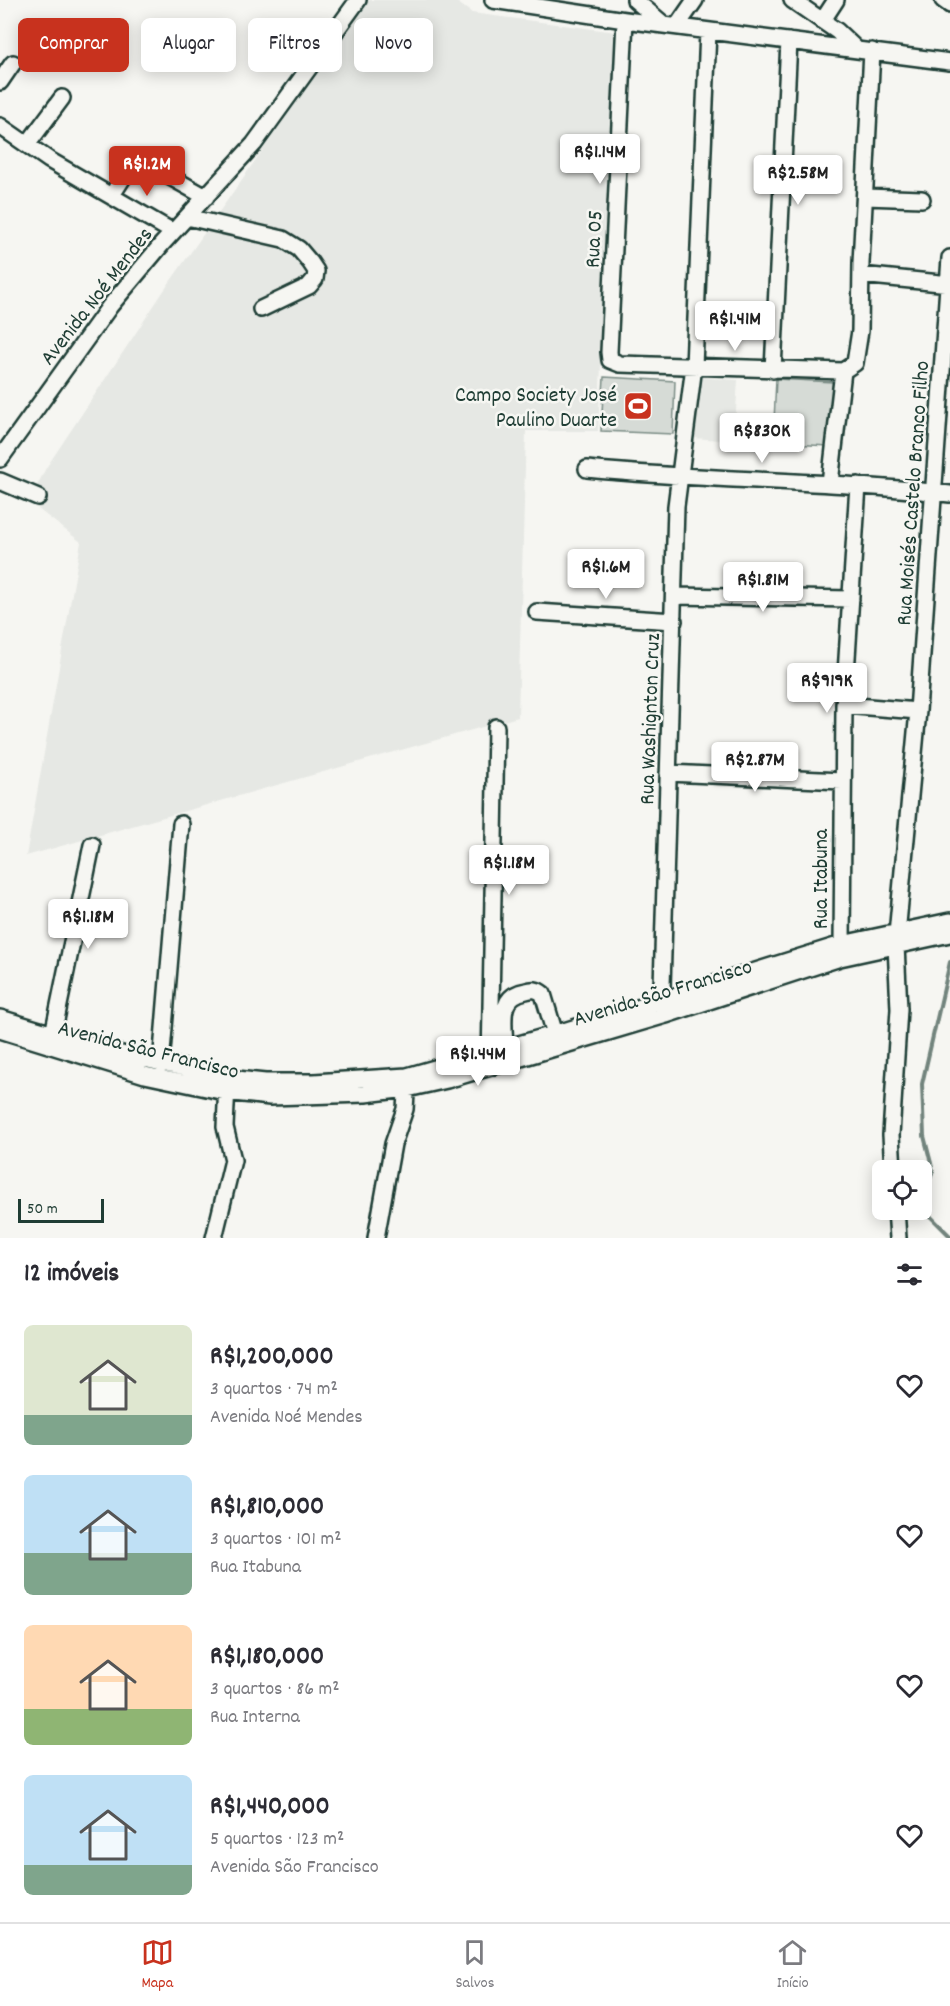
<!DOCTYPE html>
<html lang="pt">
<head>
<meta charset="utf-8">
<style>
	body { margin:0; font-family:Dekko,sans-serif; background:#f2f2f3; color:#2b2b33; height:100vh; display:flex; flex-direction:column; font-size:22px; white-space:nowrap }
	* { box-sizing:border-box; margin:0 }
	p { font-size:20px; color:#7c7c81 }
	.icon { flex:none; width:33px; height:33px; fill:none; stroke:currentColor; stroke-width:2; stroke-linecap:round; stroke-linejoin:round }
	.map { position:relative; height:1238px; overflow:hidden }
	.panel { display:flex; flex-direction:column; background:#fff; flex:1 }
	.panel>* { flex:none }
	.guide { position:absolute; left:18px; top:18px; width:600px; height:54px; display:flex; gap:12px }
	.tools { position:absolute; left:872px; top:1160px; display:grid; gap:12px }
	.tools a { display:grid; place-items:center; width:60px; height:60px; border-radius:9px; background:#fff; box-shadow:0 3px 15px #0003; font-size:30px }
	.scale { position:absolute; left:18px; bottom:15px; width:86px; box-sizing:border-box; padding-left:6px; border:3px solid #1f3d34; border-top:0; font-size:16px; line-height:21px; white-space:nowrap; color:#1f3d34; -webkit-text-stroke:4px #f6f6f2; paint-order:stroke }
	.price { position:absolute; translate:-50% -51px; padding:0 14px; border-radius:6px; background:#fff; color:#222; font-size:20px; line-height:39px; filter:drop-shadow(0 2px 3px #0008) }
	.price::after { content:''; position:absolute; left:50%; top:36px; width:18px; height:14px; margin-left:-9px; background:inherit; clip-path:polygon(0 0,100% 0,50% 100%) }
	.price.current { background:#c8321e; color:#fff }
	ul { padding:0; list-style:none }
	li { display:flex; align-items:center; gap:18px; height:150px; padding:0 24px }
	li span { display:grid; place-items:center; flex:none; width:168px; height:120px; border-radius:9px; color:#555 }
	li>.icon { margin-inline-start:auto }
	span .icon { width:72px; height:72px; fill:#fffc; stroke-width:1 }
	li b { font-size:26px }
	h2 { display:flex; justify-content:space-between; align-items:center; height:72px; padding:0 24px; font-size:26px }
	.chip { padding:0 21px; border-radius:9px; background:#fff; box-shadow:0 3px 15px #0003; font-size:21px; line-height:54px }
	.chip.current { background:#c8321e; color:#fff }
	.tab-bar { display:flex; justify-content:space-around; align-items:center; height:84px; border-top:2px solid #e1e1e2; background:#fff; font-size:16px; color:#7c7c81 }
	.tab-bar a { display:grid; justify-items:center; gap:3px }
	.tab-bar .current { color:#c8321e }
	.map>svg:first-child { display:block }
	.built { fill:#e6e8e4 }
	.green { fill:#d6dbd6; stroke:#7a8c85; stroke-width:1.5 }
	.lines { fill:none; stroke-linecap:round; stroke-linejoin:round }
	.stream { stroke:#72847d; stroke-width:4 }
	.minor-casing { stroke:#1f3d34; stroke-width:20 }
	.minor { stroke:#f6f6f2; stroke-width:15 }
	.labels { text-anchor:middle; stroke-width:5; stroke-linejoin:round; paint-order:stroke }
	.street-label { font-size:22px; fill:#1f3d34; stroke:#f6f6f2 }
	.poi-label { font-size:22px; fill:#1f3d34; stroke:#f6f6f2; text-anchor:end }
</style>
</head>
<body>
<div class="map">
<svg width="950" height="1238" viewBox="0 0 950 1238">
	<rect width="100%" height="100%" fill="#f6f6f2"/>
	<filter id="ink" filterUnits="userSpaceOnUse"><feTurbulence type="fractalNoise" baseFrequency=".0167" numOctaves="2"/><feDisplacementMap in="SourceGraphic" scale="12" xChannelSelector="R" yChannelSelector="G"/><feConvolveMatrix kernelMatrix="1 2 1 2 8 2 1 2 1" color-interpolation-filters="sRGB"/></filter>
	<g filter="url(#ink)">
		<path class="built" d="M368 0H454L472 13 616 32 598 431H526L518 717 26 856 81 542 29 502 46 468 165 289Z
			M697 377 738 380 734 441 693 438Z"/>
		<path class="green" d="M604 377 675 381 673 434 601 431Z
			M776 379 833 382 829 446 773 443Z"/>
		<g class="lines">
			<path class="stream" d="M921 1203 933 1171 924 1136 922 1084 950 962
				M921 1207 950 1236"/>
			<g class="minor-casing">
				<path id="minor" d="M493 0 625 20 950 62
					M635 0 662 23
					M792 0 837 31 855 48
					M943 0 950 5
					M625 20 609 352 610 360 620 364 843 371 855 363 860 331 861 263 872 51
					M823 20 836 0
					M677 26 695 0
					M0 82 13 63
					M0 126 49 160 173 232
					M27 145 62 98
					M112 195 133 162 140 160 206 197
					M865 197 922 199
					M187 217 283 239 299 249 310 262 316 271 315 279 309 286 261 309
					M861 275 950 284
					M773 370 789 41
					M0 459 110 306 162 244 254 144 358 0
					M587 469C708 481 829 480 950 494
					M0 481 38 497
					M830 483 843 371
					M675 596 851 599
					M537 612 674 621
					M844 705 918 711
					M668 773 842 781
					M842 944 844 705 858 485
					M666 1015 662 987 676 506 694 366 708 31
					M0 1018 113 1052 228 1078 265 1082H314L407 1076 564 1031 842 944 950 921
					M0 1030 145 1075 225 1092 270 1097 365 1094 407 1089 447 1080 666 1015 840 958 950 934
					M51 1044 92 845
					M505 1049C505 1025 496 996 526 991 533 989 537 989 543 994L555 1034
					M490 1063 496 727
					M161 1064 181 824
					M893 1170 891 1135 899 1009 896 945 918 711 950 258
					M896 1209 898 1238
					M214 1238 233 1160 225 1127 227 1084
					M376 1238 393 1144 405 1109 407 1079"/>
			</g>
			<use href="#minor" class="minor"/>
		</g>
	</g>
	<defs>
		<g id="stadium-square" transform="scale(1.5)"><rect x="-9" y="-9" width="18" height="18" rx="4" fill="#c8321e" stroke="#f6f6f2"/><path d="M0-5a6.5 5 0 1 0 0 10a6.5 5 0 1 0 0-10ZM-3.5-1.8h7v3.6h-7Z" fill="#fff"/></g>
	</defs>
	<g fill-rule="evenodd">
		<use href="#stadium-square" x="638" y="406"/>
	</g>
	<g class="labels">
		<g class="street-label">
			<text transform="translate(592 239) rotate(-87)" y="8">Rua 05</text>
			<text transform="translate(95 295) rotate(-52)" y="8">Avenida Noé Mendes</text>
			<text transform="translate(911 493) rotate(-86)" y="8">Rua Moisés Castelo Branco Filho</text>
			<text transform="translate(648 719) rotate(-88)" y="8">Rua Washignton Cruz</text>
			<text transform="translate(819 879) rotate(-90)" y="8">Rua Itabuna</text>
			<text transform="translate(662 991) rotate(-17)" y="8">Avenida São Francisco</text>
			<text transform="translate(149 1048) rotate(14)" y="8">Avenida São Francisco</text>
		</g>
		<g class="poi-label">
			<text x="617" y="401">Campo Society José<tspan x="617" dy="25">Paulino Duarte</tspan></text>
		</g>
	</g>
</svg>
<div class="tools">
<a><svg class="icon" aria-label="locate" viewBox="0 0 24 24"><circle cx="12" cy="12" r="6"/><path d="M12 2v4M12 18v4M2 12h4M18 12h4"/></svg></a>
</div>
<div class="scale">50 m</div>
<b class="price" style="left:600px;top:185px">R$1.14M</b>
<b class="price current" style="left:147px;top:197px">R$1.2M</b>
<b class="price" style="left:798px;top:206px">R$2.58M</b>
<b class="price" style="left:735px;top:352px">R$1.41M</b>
<b class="price" style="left:762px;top:464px">R$830K</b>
<b class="price" style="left:606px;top:600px">R$1.6M</b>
<b class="price" style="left:763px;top:613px">R$1.81M</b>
<b class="price" style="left:827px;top:714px">R$919K</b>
<b class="price" style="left:755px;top:793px">R$2.87M</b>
<b class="price" style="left:509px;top:896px">R$1.18M</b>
<b class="price" style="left:88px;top:950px">R$1.18M</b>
<b class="price" style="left:478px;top:1087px">R$1.44M</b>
<div class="guide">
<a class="chip current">Comprar</a>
<a class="chip">Alugar</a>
<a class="chip">Filtros</a>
<a class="chip">Novo</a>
</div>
</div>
<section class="panel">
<h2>12 imóveis<svg class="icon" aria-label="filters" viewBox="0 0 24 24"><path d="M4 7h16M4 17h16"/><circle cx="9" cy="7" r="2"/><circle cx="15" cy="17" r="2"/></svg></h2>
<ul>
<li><span style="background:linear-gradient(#dfe7d0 75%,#7fa58c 0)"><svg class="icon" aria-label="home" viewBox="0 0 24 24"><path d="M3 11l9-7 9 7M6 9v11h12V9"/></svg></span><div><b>R$1,200,000</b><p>3 quartos · 74 m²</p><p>Avenida Noé Mendes</p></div><svg class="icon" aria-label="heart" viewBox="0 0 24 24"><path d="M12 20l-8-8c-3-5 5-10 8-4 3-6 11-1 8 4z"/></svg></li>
<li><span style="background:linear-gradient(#bfe0f5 65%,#7fa58c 0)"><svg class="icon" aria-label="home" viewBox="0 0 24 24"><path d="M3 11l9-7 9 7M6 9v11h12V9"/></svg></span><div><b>R$1,810,000</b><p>3 quartos · 101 m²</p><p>Rua Itabuna</p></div><svg class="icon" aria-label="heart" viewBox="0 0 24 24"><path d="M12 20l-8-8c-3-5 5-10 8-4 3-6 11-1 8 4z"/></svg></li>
<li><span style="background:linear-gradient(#ffd9b3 70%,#8fb573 0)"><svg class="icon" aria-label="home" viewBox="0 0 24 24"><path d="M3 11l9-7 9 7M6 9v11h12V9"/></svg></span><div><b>R$1,180,000</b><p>3 quartos · 86 m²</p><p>Rua Interna</p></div><svg class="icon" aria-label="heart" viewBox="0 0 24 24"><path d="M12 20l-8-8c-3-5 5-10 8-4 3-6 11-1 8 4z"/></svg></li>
<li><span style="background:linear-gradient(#bfe0f5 75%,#7fa58c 0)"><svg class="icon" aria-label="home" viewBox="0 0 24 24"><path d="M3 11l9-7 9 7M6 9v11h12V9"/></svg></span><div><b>R$1,440,000</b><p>5 quartos · 123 m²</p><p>Avenida São Francisco</p></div><svg class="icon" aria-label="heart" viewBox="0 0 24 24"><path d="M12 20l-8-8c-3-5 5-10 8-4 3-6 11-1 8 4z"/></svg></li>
</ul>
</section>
<nav class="tab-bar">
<a class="current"><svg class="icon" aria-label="map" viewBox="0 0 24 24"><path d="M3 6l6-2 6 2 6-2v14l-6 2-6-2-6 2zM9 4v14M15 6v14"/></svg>Mapa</a>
<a><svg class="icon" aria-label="saved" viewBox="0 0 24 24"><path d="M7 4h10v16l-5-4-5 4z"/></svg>Salvos</a>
<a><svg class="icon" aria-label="home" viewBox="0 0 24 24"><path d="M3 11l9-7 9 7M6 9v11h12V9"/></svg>Início</a>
</nav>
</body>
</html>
